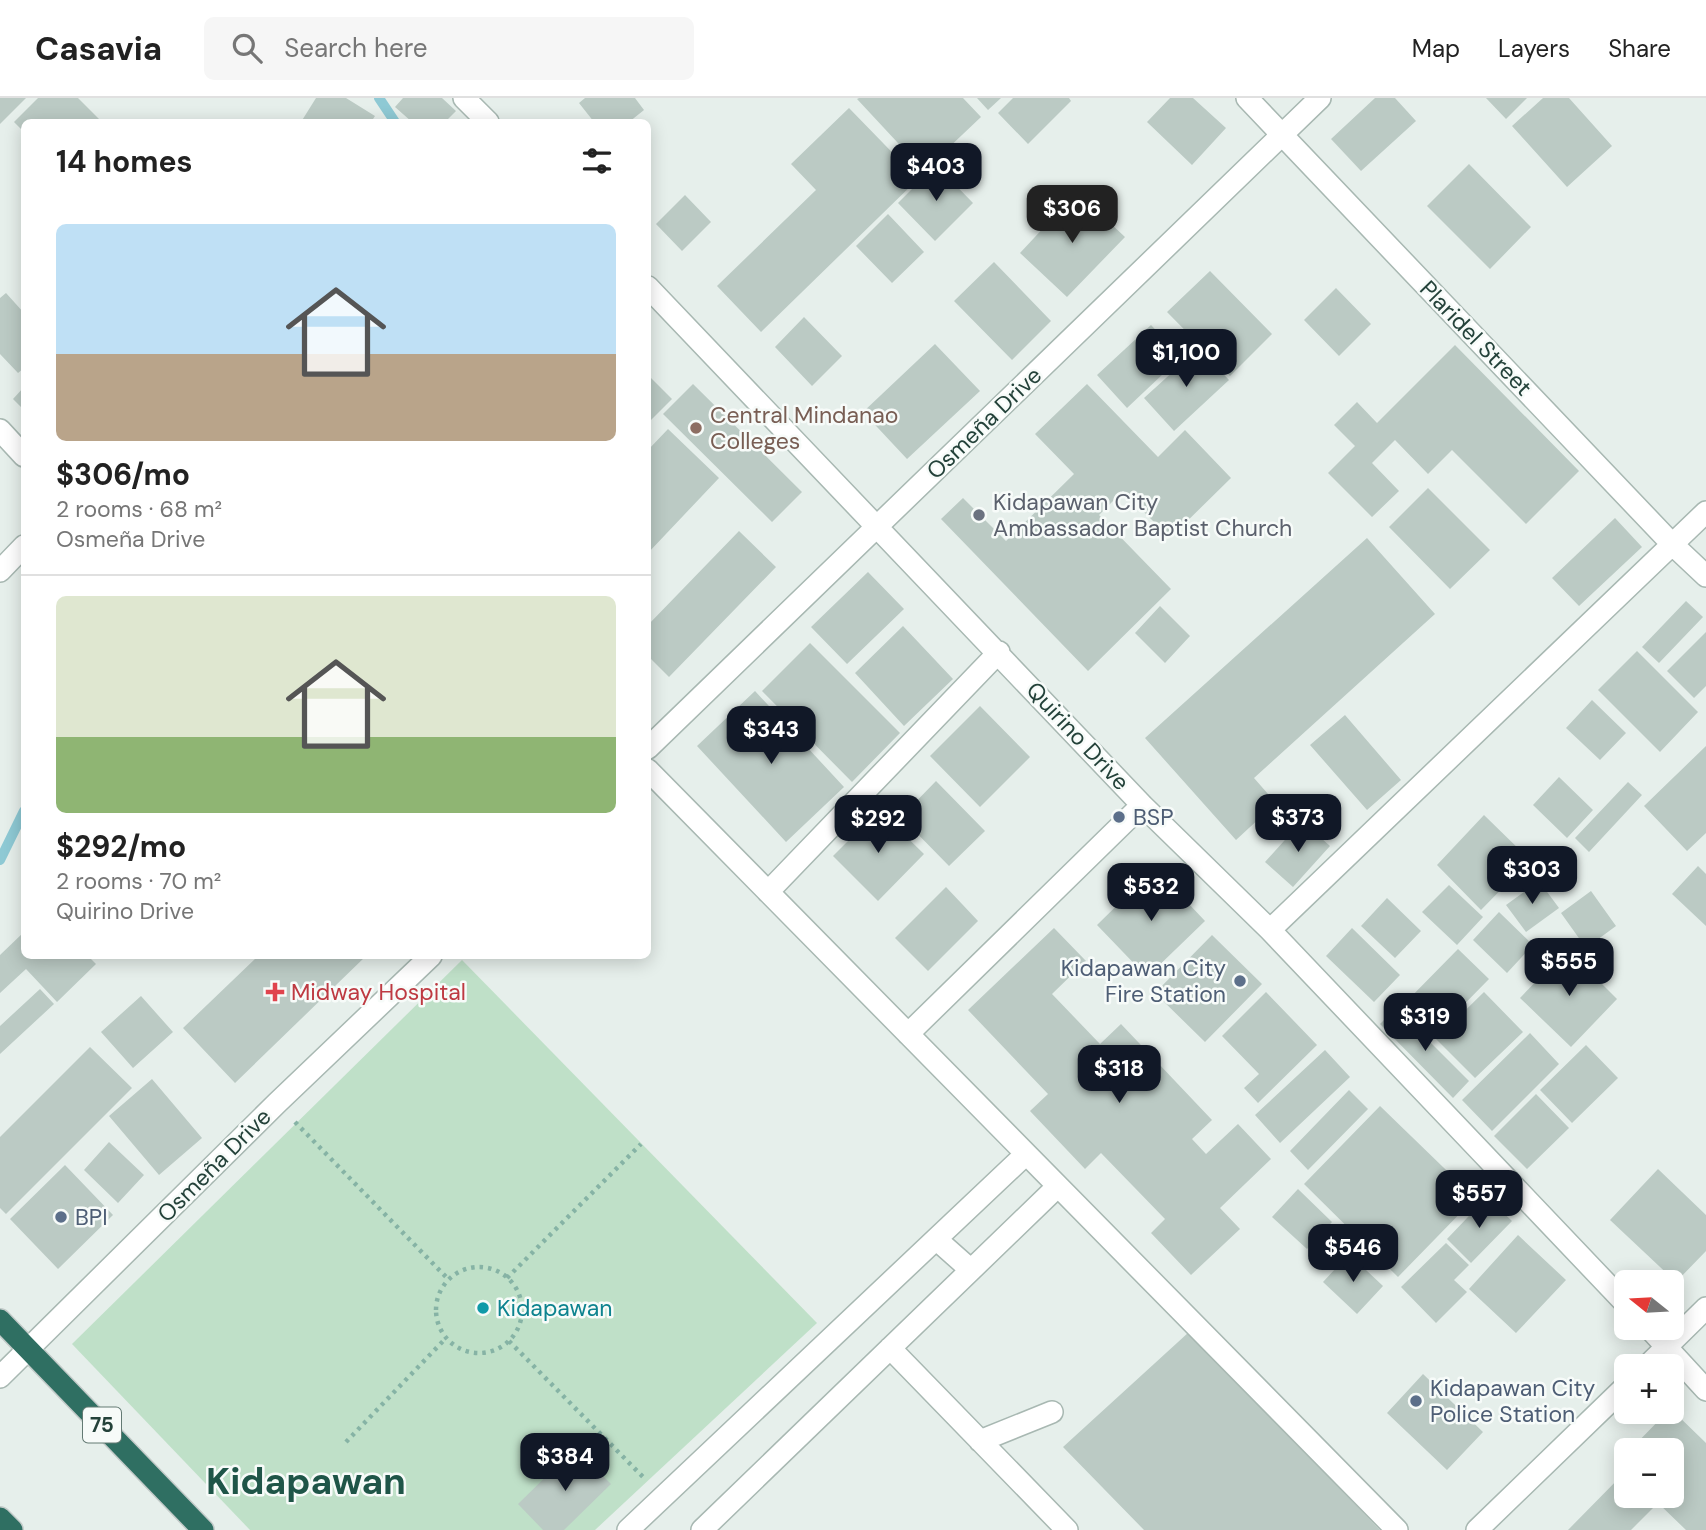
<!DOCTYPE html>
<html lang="en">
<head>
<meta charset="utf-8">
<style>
	body { margin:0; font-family:"DM Sans",sans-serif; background:#f6f6f6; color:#222; height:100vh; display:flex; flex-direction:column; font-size:26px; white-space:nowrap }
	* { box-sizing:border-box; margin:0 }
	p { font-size:23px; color:#767676 }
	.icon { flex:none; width:38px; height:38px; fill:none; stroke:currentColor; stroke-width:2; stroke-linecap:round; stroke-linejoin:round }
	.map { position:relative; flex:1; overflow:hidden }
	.details { position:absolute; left:21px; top:21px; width:630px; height:840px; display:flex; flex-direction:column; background:#fff; border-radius:10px; box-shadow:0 4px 18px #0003 }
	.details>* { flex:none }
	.needle { width:46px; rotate:288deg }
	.tools { position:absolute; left:1614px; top:1172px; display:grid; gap:14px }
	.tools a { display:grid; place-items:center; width:70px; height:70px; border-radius:10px; background:#fff; box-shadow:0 4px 18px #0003; font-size:35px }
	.price { position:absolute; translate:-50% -60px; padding:0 16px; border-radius:14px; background:#111827; color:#fff; font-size:23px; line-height:46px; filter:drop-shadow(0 2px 4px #0008) }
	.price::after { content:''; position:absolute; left:50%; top:42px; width:21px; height:16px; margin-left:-10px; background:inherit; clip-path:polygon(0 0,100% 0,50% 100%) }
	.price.on { background:#222; color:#fff }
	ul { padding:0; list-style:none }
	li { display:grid; align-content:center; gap:14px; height:371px; padding:0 35px }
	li+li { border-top:2px solid #e0e0e0 }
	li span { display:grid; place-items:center; height:217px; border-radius:10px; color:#555 }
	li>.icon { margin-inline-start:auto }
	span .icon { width:126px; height:126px; fill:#fffc; stroke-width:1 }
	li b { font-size:30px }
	h2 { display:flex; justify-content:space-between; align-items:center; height:84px; padding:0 35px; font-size:30px }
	header { display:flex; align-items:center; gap:42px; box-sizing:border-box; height:98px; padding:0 35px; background:#fff; border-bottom:2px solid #e0e0e0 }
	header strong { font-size:33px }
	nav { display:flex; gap:38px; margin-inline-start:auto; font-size:24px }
	.search { width:490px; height:63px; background:#f6f6f6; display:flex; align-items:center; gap:18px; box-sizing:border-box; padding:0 24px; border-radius:10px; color:#767676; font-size:26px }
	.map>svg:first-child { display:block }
	.green { fill:#bfe0c8 }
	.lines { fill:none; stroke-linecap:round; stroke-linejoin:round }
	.stream { stroke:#8ec9d4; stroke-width:10 }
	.building { fill:#bbcac4 }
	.minor-casing { stroke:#a8b8b2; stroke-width:24 }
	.highway-casing { stroke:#c2cac8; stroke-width:24 }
	.path { stroke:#86b3a5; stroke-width:4.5; stroke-dasharray:3.5 5; stroke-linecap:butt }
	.minor { stroke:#fff; stroke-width:21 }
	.highway { stroke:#2f6f62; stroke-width:21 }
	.education-dot { fill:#8d6e63; stroke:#f7fbf9; stroke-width:2.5 }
	.worship-dot { fill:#6b7280; stroke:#f7fbf9; stroke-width:2.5 }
	.service-dot { fill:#5c6f8a; stroke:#f7fbf9; stroke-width:2.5 }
	.health-dot { fill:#e0444e; stroke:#f7fbf9; stroke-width:2.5 }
	.culture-dot { fill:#0f9aa8; stroke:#f7fbf9; stroke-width:2.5 }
	.labels { text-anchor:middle; stroke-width:5; stroke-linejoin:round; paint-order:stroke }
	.shield { fill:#f7fbf9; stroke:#637a73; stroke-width:2 }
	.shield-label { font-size:21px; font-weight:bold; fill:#24423a }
	.street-label { font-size:23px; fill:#24423a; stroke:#f7fbf9 }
	.education-label { font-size:23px; fill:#785e54; stroke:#f7fbf9; text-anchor:start }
	.worship-label { font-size:23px; fill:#5b616d; stroke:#f7fbf9; text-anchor:start }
	.service-label { font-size:23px; fill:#4e5e75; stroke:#f7fbf9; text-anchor:start }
	.health-label { font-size:23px; fill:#be3a42; stroke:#f7fbf9; text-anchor:start }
	.culture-label { font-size:23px; fill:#0d838f; stroke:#f7fbf9; text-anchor:start }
	.town-label { font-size:37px; font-weight:bold; fill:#1f5548; stroke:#f7fbf9 }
</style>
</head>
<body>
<header>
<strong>Casavia</strong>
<div class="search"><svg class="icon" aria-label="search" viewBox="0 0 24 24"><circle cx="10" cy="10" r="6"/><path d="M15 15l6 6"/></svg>Search here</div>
<nav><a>Map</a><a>Layers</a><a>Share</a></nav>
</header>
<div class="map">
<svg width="1706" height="1432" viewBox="0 0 1706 1432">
	<rect width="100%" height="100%" fill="#e6efeb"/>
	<path class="green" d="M462 862 817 1225 595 1432H250L72 1246Z"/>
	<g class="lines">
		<path class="stream" d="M379 0 395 24
			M0 762 24 713"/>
	</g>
	<path class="building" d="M0 0H26L0 26Z
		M38 0H78L102 24H24V34L14 24Z
		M316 0H346L375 18 371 24H301Z
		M403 0H442L456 13 445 24H412L395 9Z
		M585 0H635L644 12 629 24H594L579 5Z
		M859 0H963L981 19 924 73 857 1Z
		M977 0H1001L988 12Z
		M1013 0H1069L1071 3 1028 46 998 15Z
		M1170 0H1193L1226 30 1192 67 1147 24Z
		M1375 0H1395L1416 23 1361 73 1331 41Z
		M1486 0H1527L1506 21Z
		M1543 0H1569L1612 48 1567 89 1512 28Z
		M849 10 918 81 761 234 717 188 816 92 791 66Z
		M1469 66 1531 129 1490 171 1427 108Z
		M936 67 973 105 935 143 898 105Z
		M1077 94 1125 139 1067 199 1020 155Z
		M685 97 711 124 682 153 656 126Z
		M888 116 924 154 892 185 856 148Z
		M994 164 1051 223 1012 262 954 203Z
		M1210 173 1272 236 1230 278 1167 214Z
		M1336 190 1371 226 1339 258 1304 222Z
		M6 195 24 215V270L18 275 0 256V200Z
		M804 219 842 258 812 288 775 249Z
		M1151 227 1181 259 1127 310 1097 277Z
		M935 246 980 293 907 361 863 314Z
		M1455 247 1579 373 1526 426 1452 352 1428 376 1395 342 1372 365 1399 393 1372 419 1328 375 1355 348 1334 327 1357 304 1377 325Z
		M1199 250 1229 282 1174 333 1144 300Z
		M648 277 672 301 648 325Z
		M693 286 802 394 772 424 663 316Z
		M1087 286 1158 359 1185 332 1231 380 1170 440 1123 393 1099 417 1171 491 1088 573 941 421 963 400 1006 443 1074 376 1035 336Z
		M24 289V312L13 301Z
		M668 331 719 380 648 455V352Z
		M1428 390 1490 452 1450 491 1389 429Z
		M1615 420 1642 449 1579 508 1552 480Z
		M739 433 776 469 669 579 648 558V527Z
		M1367 440 1435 516 1254 680 1276 705 1236 742 1145 640Z
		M868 474 904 511 847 566 811 529Z
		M1686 503 1703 519 1659 565 1642 549Z
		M1160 508 1190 538 1165 565 1135 535Z
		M903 528 953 581 904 628 855 575Z
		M1706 534V588L1694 600 1667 573Z
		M810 545 900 635 852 684 762 593Z
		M1637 553 1698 614 1660 654 1598 592Z
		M755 593 844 689 786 744 697 648Z
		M1592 602 1626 635 1600 662 1566 630Z
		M980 608 1030 659 980 709 930 658Z
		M1345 617 1401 682 1367 712 1310 647Z
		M1706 648V735L1687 753 1644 708Z
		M1559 679 1593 712 1567 740 1533 707Z
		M936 683 985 733 949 768 901 719Z
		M1628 684 1642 697 1589 754 1575 740Z
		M879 712 924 756 878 803 833 758Z
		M1484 717 1530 762 1481 812 1437 767Z
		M1302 723 1330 748 1293 789 1265 764Z
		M1698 768 1706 776V828L1672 796Z
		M1155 770 1205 823 1147 879 1097 827Z
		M1539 783 1559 810 1526 834 1506 807Z
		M1449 787 1483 819 1457 847 1422 814Z
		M946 789 978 823 928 873 895 840Z
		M1591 793 1616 828 1586 850 1561 815Z
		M1387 800 1421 833 1395 860 1361 828Z
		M1499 814 1533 847 1507 875 1473 842Z
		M1054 830 1086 863 1052 896 1100 946 1121 926 1212 1022 1192 1041 1206 1056 1238 1026 1271 1061 1220 1110 1240 1131 1191 1177 1151 1135 1165 1121 1101 1055 1085 1071 1030 1013 1048 996 968 912Z
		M1352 830 1400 877 1374 904 1326 858Z
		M24 834V858H88L96 866 57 904 26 871 0 895V857Z
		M1212 837 1262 886 1205 944 1155 895Z
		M1458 851 1489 881 1433 938 1403 907Z
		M1567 851 1617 901 1571 949 1520 900Z
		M258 858H366L235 985 183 930Z
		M40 891 54 906 0 956V928Z
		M1266 894 1317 947 1258 1005 1244 990 1259 976 1222 938Z
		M1484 894 1523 934 1475 980 1436 941Z
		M141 898 173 934 133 970 101 934Z
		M1396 910 1469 983 1453 1000 1380 926Z
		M1530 935 1559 966 1492 1033 1462 1002Z
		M1586 947 1618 980 1572 1025 1540 992Z
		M90 949 132 990 6 1116 0 1110V1039Z
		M1325 952 1350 979 1280 1045 1255 1017Z
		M152 981 202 1040 159 1077 109 1018Z
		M1349 992 1368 1011 1308 1072 1290 1053Z
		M1536 996 1569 1030 1527 1071 1494 1038Z
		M1380 1008 1475 1100 1398 1179 1304 1086Z
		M109 1044 144 1077 118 1105 84 1072Z
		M65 1067 113 1117 58 1171 10 1121Z
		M1658 1071 1706 1117V1153L1676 1184 1610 1122Z
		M1298 1091 1332 1124 1307 1151 1272 1119Z
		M1487 1099 1512 1123 1471 1165 1447 1141Z
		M1518 1137 1566 1182 1516 1235 1469 1191Z
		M1446 1145 1469 1167 1454 1182 1467 1194 1436 1225 1401 1189Z
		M1349 1156 1383 1188 1357 1216 1323 1184Z
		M1189 1234 1380 1432H1144L1063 1349Z
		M1423 1276 1483 1334 1447 1372 1387 1315Z
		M1671 1311 1706 1345V1432H1686L1658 1405 1631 1432H1568L1626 1373V1398H1671V1353H1629L1667 1314H1671Z
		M575 1350 611 1386 564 1432H543L518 1406Z"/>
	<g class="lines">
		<g class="minor-casing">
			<path id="minor" d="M464 0 488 24
				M1247 0 1672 446 1706 478
				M648 189 1142 707 1270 832 1626 1206
				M0 332 24 358
				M0 473 24 448
				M648 650 1320 0
				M648 672 1397 1432
				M768 794 999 554
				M1270 832 1706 414
				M908 936 1142 707
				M936 1141 971 1172
				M1649 1230 1706 1292
				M890 1250 1067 1432
				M1646 1269 1706 1210
				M0 1279 277 1005 431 858
				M980 1343 1052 1314
				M628 1432 1026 1056
				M702 1432 1058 1088
				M1477 1432 1626 1288"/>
		</g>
		<g class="highway-casing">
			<path id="highway" d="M0 1222 203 1432
				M0 1420 12 1432"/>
		</g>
		<path class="path" d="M295 1024 449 1182
			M436 1212a43 43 0 1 1 86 0a43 43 0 1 1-86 0Z
			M507 1180 641 1046
			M509 1243 646 1382
			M346 1344 446 1240"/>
		<use href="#minor" class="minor"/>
		<use href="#highway" class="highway"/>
	</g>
	<circle class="education-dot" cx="696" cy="330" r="7"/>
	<circle class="worship-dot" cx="979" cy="417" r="7"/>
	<g class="service-dot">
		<circle cx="1119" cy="719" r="7"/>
		<circle cx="1240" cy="883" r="7"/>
		<circle cx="61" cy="1119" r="7"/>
		<circle cx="1416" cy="1303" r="7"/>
	</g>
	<path class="health-dot" d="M271.5 883.5h7v7h7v7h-7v7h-7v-7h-7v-7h7z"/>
	<circle class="culture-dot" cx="483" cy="1210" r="7"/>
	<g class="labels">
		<rect class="shield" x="83" y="1309.5" width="38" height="35" rx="5"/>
		<g class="shield-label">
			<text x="102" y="1334">75</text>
		</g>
		<g class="street-label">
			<text transform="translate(1476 240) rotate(46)" y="8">Plaridel Street</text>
			<text transform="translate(984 325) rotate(-44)" y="8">Osmeña Drive</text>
			<text transform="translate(1078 638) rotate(47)" y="8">Quirino Drive</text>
			<text transform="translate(214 1067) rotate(-45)" y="8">Osmeña Drive</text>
		</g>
		<g class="education-label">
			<text x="710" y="325">Central Mindanao<tspan x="710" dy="26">Colleges</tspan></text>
		</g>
		<g class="worship-label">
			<text x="993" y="412">Kidapawan City<tspan x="993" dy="26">Ambassador Baptist Church</tspan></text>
		</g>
		<g class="service-label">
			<text x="1133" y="727">BSP</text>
			<text x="1226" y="878" text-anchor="end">Kidapawan City<tspan x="1226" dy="26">Fire Station</tspan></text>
			<text x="75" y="1127">BPI</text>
			<text x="1430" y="1298">Kidapawan City<tspan x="1430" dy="26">Police Station</tspan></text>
		</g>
		<g class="health-label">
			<text x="291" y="902">Midway Hospital</text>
		</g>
		<g class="culture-label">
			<text x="497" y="1218">Kidapawan</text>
		</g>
		<g class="town-label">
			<text x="306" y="1396">Kidapawan</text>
		</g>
	</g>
</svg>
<div class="tools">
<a><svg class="needle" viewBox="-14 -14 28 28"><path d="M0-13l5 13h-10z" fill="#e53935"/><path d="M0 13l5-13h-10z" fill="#767676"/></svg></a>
<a>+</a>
<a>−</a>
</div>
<b class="price" style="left:936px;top:105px">$403</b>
<b class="price on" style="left:1072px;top:147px">$306</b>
<b class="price" style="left:1186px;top:291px">$1,100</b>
<b class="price" style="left:771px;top:668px">$343</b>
<b class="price" style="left:1298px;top:756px">$373</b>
<b class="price" style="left:878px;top:757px">$292</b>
<b class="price" style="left:1532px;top:808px">$303</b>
<b class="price" style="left:1151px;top:825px">$532</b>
<b class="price" style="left:1569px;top:900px">$555</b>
<b class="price" style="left:1425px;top:955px">$319</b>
<b class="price" style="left:1119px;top:1007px">$318</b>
<b class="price" style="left:1479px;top:1132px">$557</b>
<b class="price" style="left:1353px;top:1186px">$546</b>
<b class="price" style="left:565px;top:1395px">$384</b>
<section class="details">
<h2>14 homes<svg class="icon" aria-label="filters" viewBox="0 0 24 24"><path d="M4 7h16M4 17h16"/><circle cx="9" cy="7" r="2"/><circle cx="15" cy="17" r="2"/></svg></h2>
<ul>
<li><span style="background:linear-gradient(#bfe0f5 60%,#b9a48a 0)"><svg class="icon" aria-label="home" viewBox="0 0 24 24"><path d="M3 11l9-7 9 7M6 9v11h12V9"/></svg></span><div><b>$306/mo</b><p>2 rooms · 68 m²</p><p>Osmeña Drive</p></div></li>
<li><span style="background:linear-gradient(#dfe7d0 65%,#8fb573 0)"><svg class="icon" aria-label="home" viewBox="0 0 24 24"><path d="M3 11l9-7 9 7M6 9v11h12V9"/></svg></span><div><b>$292/mo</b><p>2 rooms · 70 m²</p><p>Quirino Drive</p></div></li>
</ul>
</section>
</div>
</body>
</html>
